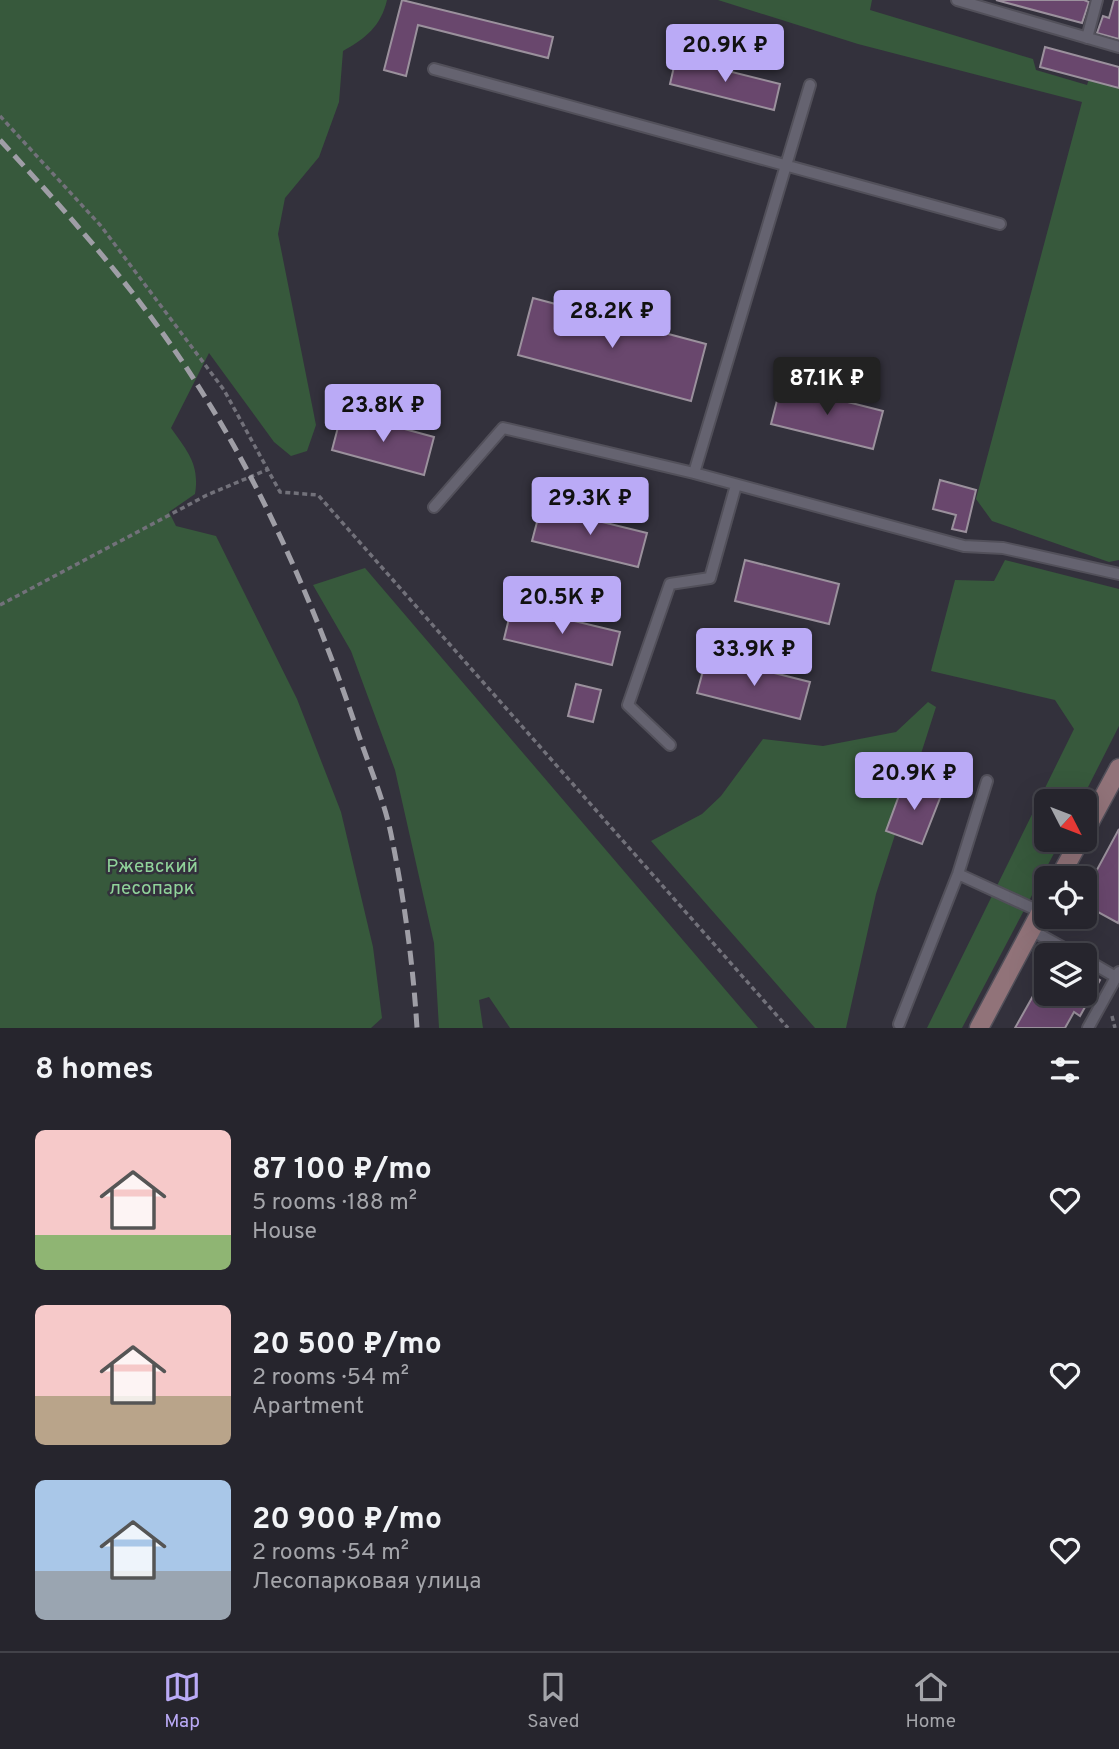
<!DOCTYPE html>
<html lang="en">
<head>
<meta charset="utf-8">
<style>
	body { margin:0; font-family:Overpass,sans-serif; background:#323139; color:#f1f3f6; height:100vh; display:flex; flex-direction:column; font-size:26px; white-space:nowrap }
	* { box-sizing:border-box; margin:0 }
	p { font-size:23px; color:#a4a5aa }
	.icon { flex:none; width:38px; height:38px; fill:none; stroke:currentColor; stroke-width:2; stroke-linecap:round; stroke-linejoin:round }
	.map { position:relative; height:1028px; overflow:hidden }
	.drawer { display:flex; flex-direction:column; background:#26252d; flex:1 }
	.drawer>* { flex:none }
	.needle { width:46px; rotate:132deg }
	.controls { position:absolute; left:1034px; top:789px; display:grid; gap:14px }
	.controls a { display:grid; place-items:center; width:63px; height:63px; border-radius:10px; background:#26252d; box-shadow:0 7px 28px #0002,0 0 0 2px #424249; font-size:35px }
	.price { position:absolute; translate:-50% -60px; padding:0 16px; border-radius:7px; background:#baaaf6; color:#111; font-size:23px; line-height:46px; filter:drop-shadow(0 2px 4px #0008) }
	.price::after { content:''; position:absolute; left:50%; top:42px; width:21px; height:16px; margin-left:-10px; background:inherit; clip-path:polygon(0 0,100% 0,50% 100%) }
	.price.selected { background:#222; color:#fff }
	ul { padding:0; list-style:none }
	li { display:flex; align-items:center; gap:21px; height:175px; padding:0 35px }
	li span { display:grid; place-items:center; flex:none; width:196px; height:140px; border-radius:10px; color:#555 }
	li>.icon { margin-inline-start:auto }
	span .icon { width:84px; height:84px; fill:#fffc; stroke-width:1 }
	li b { font-size:30px }
	h2 { display:flex; justify-content:space-between; align-items:center; height:84px; padding:0 35px; font-size:30px }
	.tab-bar { display:flex; justify-content:space-around; align-items:center; height:98px; border-top:2px solid #424249; background:#26252d; font-size:19px; color:#a4a5aa }
	.tab-bar a { display:grid; justify-items:center; gap:4px }
	.tab-bar .selected { color:#baaaf6 }
	.map>svg:first-child { display:block }
	.green { fill:#37593c }
	.building { fill:#69476d; stroke:#9b919d; stroke-width:2 }
	.lines { fill:none; stroke-linecap:round; stroke-linejoin:round }
	.lane-casing { stroke:#52505a; stroke-width:14 }
	.secondary-casing { stroke:#52505a; stroke-width:21 }
	.path { stroke:#72717a; stroke-width:3.5; stroke-dasharray:5 3.5; stroke-linecap:butt }
	.lane { stroke:#656370; stroke-width:10 }
	.secondary { stroke:#917379; stroke-width:18 }
	.rail { stroke:#9f9ea6; stroke-width:5; stroke-dasharray:14 7; stroke-linecap:butt }
	.labels { text-anchor:middle; stroke-width:5; stroke-linejoin:round; paint-order:stroke }
	.park-label { font-size:19px; fill:#90d39a; stroke:#33313c }
</style>
</head>
<body>
<div class="map">
<svg width="1119" height="1028" viewBox="0 0 1119 1028">
	<rect width="100%" height="100%" fill="#33313c"/>
	<path class="green" d="M0 0H387C381 26 366 38 343 51L339 102 319 157 285 198 278 234 316 425 307 451 291 456 274 442 209 353 171 428C187 451 200 464 195 494L169 512 176 526 216 536 297 699 341 812 373 947 382 1018 371 1028H0Z
		M718 0H872L870 10 1033 59 1036 70 1087 85 1089 79 1119 87V560L1109 562 992 521 976 499 1082 102 858 44Z
		M1005 560 1119 589V726L1081 801 1046 802V840H1061L962 1028H927L1074 729 1055 700 931 671 955 580 994 581Z
		M365 568 758 1028H510L489 997 479 1000 483 1028H439L434 943 395 770 351 651 313 585Z
		M928 702 936 707 876 894 846 1028H815L651 841 702 814 721 796 763 739 823 746 896 732Z"/>
	<path class="building" d="M402 0 553 37 548 58 418 25 406 76 384 70Z
		M996 0H1084L1089 2 1082 23Z
		M1114 0H1119V39L1097 33 1103 16 1109 18Z
		M1045 47 1119 67V88L1040 67Z
		M676 58 780 84 774 110 670 84Z
		M533 298 706 344 691 401 518 355Z
		M781 385 883 411 873 449 771 424Z
		M342 412 434 437 424 475 332 450Z
		M940 480 976 490 966 532 952 529 956 515 933 509Z
		M541 507 647 533 638 567 532 541Z
		M745 560 839 584 829 624 735 601Z
		M512 606 620 632 612 665 504 639Z
		M707 656 810 682 800 719 697 693Z
		M576 684 601 690 593 722 568 716Z
		M905 779 942 793 922 844 886 831Z
		M1119 829V920L1118 923 1085 905V892Z
		M1046 960V994H1085V971L1100 980 1080 1016 1074 1012 1065 1028H1015L1042 980 1037 977Z"/>
	<g class="lines">
		<g class="lane-casing">
			<path id="lane" d="M957 0 1119 47
				M1087 38 1097 0
				M434 69 1000 224
				M694 473 810 85
				M434 507 503 428 694 473 964 546 1003 548 1119 574
				M670 745 628 705 670 584 710 578 736 485
				M958 874 1041 912
				M1031 930 1078 956
				M1085 959 1116 977
				M899 1024 958 874 987 781
				M1088 1028 1119 972"/>
		</g>
		<g class="secondary-casing">
			<path id="secondary" d="M1085 831 1119 768
				M1059 878 1080 840
				M979 1028 1046 902"/>
		</g>
		<path class="path" d="M0 116 101 226 224 390 280 492 318 495 788 1028
			M0 605 207 495 269 469
			M1112 1016 1115 1028"/>
		<use href="#lane" class="lane"/>
		<use href="#secondary" class="secondary"/>
		<path class="rail" d="M0 140C58 203 114 265 164 335 250 456 311 593 358 733 369 766 384 800 391 834 404 898 413 963 417 1028"/>
	</g>
	<g class="labels">
		<g class="park-label">
			<text x="152" y="872">Ржевский<tspan x="152" dy="22">лесопарк</tspan></text>
		</g>
	</g>
</svg>
<div class="controls">
<a><svg class="needle" viewBox="-14 -14 28 28"><path d="M0-13l5 13h-10z" fill="#e53935"/><path d="M0 13l5-13h-10z" fill="#a4a5aa"/></svg></a>
<a><svg class="icon" aria-label="locate" viewBox="0 0 24 24"><circle cx="12" cy="12" r="6"/><path d="M12 2v4M12 18v4M2 12h4M18 12h4"/></svg></a>
<a><svg class="icon" aria-label="layers" viewBox="0 0 24 24"><path d="M12 4l9 5-9 5-9-5zM3 14l9 5 9-5"/></svg></a>
</div>
<b class="price" style="left:725px;top:84px">20.9K ₽</b>
<b class="price" style="left:612px;top:350px">28.2K ₽</b>
<b class="price selected" style="left:827px;top:417px">87.1K ₽</b>
<b class="price" style="left:383px;top:444px">23.8K ₽</b>
<b class="price" style="left:590px;top:537px">29.3K ₽</b>
<b class="price" style="left:562px;top:636px">20.5K ₽</b>
<b class="price" style="left:754px;top:688px">33.9K ₽</b>
<b class="price" style="left:914px;top:812px">20.9K ₽</b>
</div>
<section class="drawer">
<h2>8 homes<svg class="icon" aria-label="filters" viewBox="0 0 24 24"><path d="M4 7h16M4 17h16"/><circle cx="9" cy="7" r="2"/><circle cx="15" cy="17" r="2"/></svg></h2>
<ul>
<li><span style="background:linear-gradient(#f6c9c9 75%,#8fb573 0)"><svg class="icon" aria-label="home" viewBox="0 0 24 24"><path d="M3 11l9-7 9 7M6 9v11h12V9"/></svg></span><div><b>87 100 ₽/mo</b><p>5 rooms · 188 m²</p><p>House</p></div><svg class="icon" aria-label="heart" viewBox="0 0 24 24"><path d="M12 20l-8-8c-3-5 5-10 8-4 3-6 11-1 8 4z"/></svg></li>
<li><span style="background:linear-gradient(#f6c9c9 65%,#b9a48a 0)"><svg class="icon" aria-label="home" viewBox="0 0 24 24"><path d="M3 11l9-7 9 7M6 9v11h12V9"/></svg></span><div><b>20 500 ₽/mo</b><p>2 rooms · 54 m²</p><p>Apartment</p></div><svg class="icon" aria-label="heart" viewBox="0 0 24 24"><path d="M12 20l-8-8c-3-5 5-10 8-4 3-6 11-1 8 4z"/></svg></li>
<li><span style="background:linear-gradient(#a9c7e8 65%,#9aa5b1 0)"><svg class="icon" aria-label="home" viewBox="0 0 24 24"><path d="M3 11l9-7 9 7M6 9v11h12V9"/></svg></span><div><b>20 900 ₽/mo</b><p>2 rooms · 54 m²</p><p>Лесопарковая улица</p></div><svg class="icon" aria-label="heart" viewBox="0 0 24 24"><path d="M12 20l-8-8c-3-5 5-10 8-4 3-6 11-1 8 4z"/></svg></li>
</ul>
</section>
<nav class="tab-bar">
<a class="selected"><svg class="icon" aria-label="map" viewBox="0 0 24 24"><path d="M3 6l6-2 6 2 6-2v14l-6 2-6-2-6 2zM9 4v14M15 6v14"/></svg>Map</a>
<a><svg class="icon" aria-label="saved" viewBox="0 0 24 24"><path d="M7 4h10v16l-5-4-5 4z"/></svg>Saved</a>
<a><svg class="icon" aria-label="home" viewBox="0 0 24 24"><path d="M3 11l9-7 9 7M6 9v11h12V9"/></svg>Home</a>
</nav>
</body>
</html>
